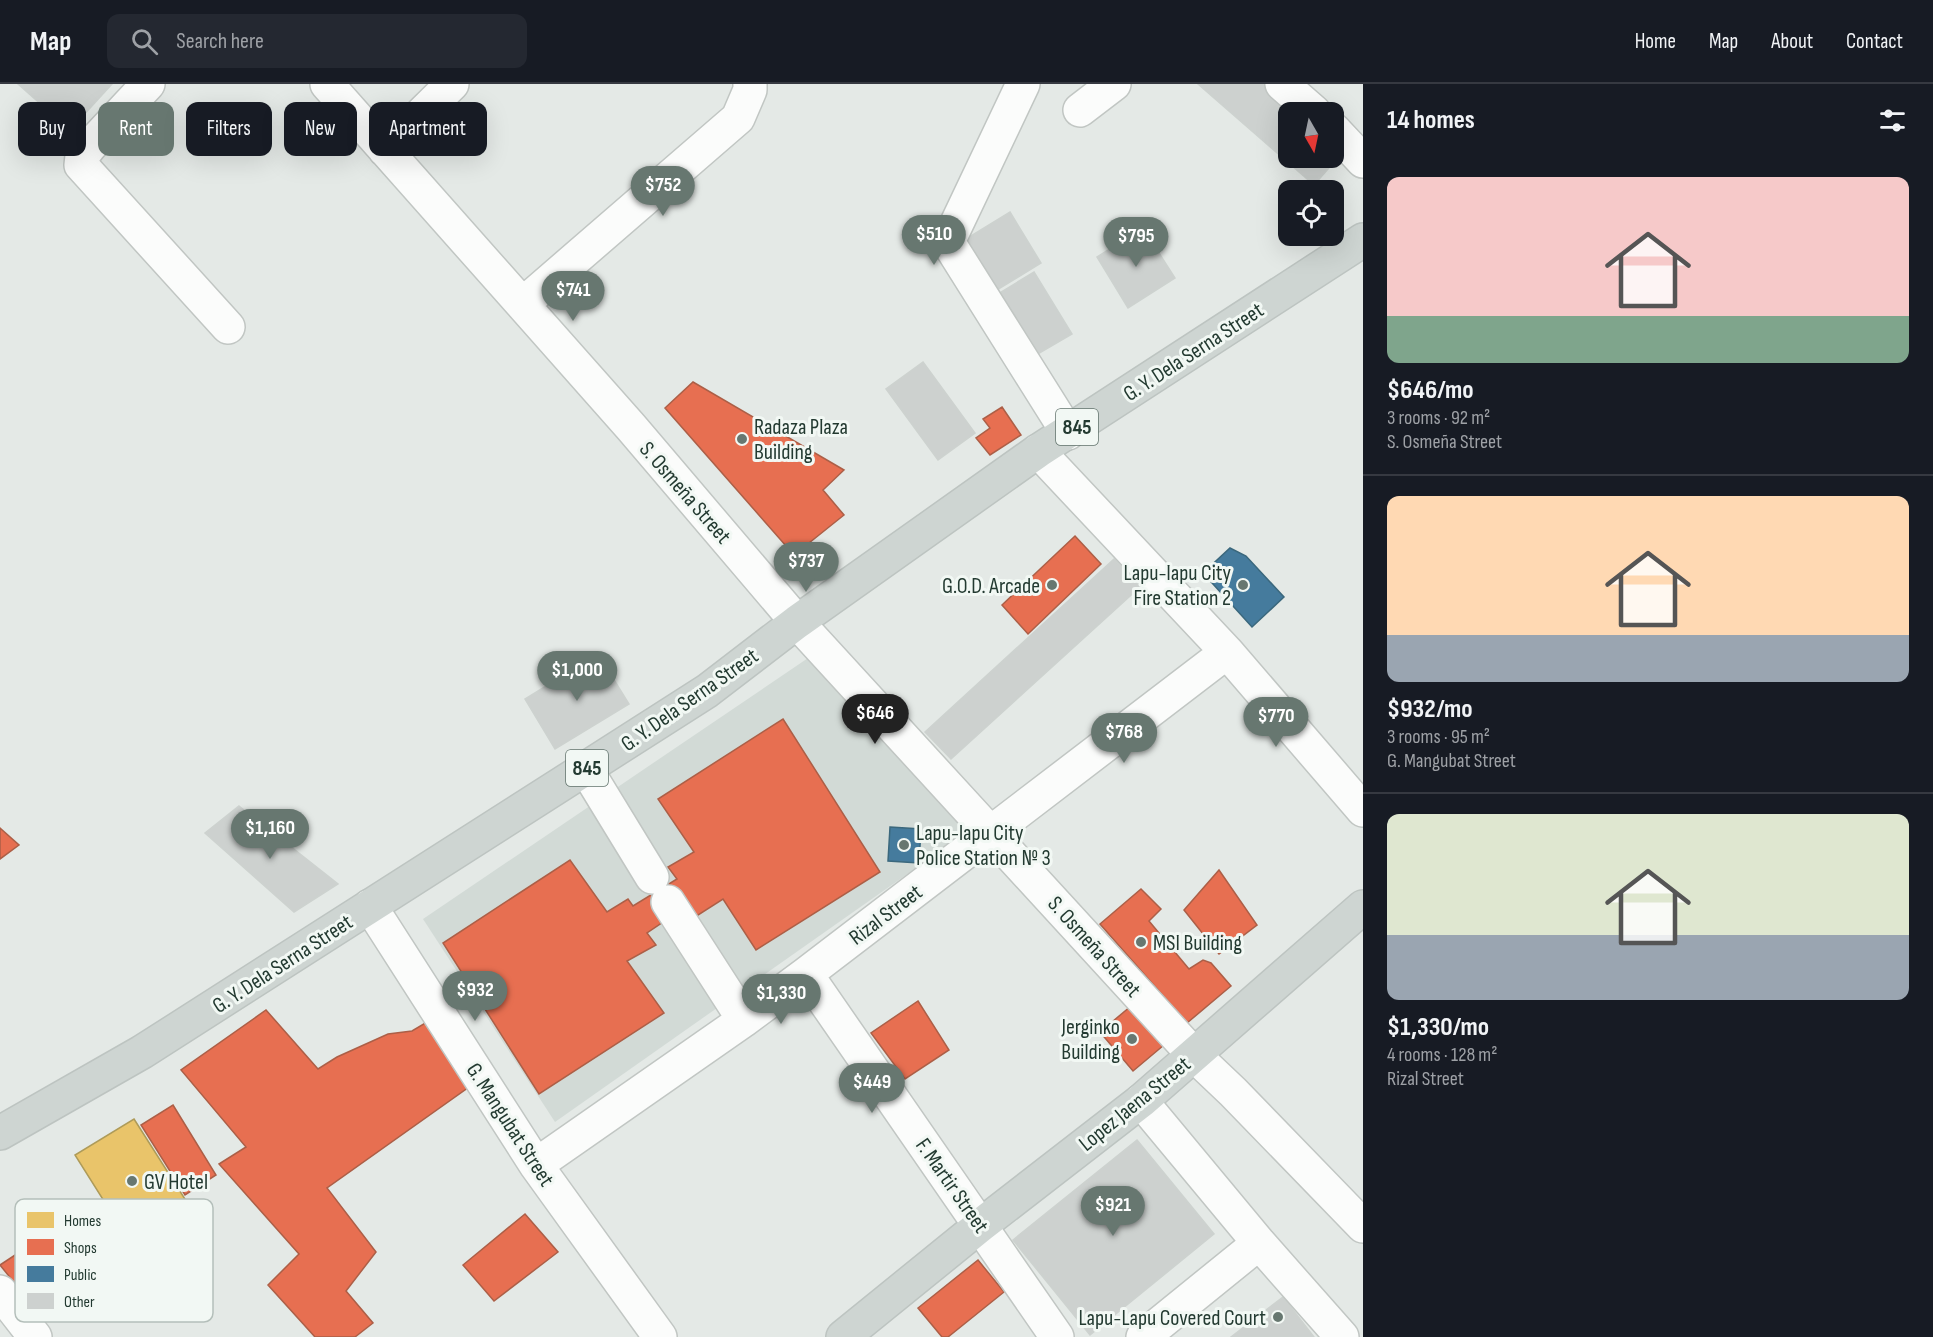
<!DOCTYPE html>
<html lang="en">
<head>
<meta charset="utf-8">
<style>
	body { margin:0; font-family:"Sofia Sans Condensed",sans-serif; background:#242831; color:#f1f3f6; height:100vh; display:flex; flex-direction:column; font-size:22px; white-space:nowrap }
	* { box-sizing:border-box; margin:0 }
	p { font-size:20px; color:#9ea1a6 }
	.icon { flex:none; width:33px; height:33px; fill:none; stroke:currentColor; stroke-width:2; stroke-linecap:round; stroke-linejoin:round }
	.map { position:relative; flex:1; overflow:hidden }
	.details { display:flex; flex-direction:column; background:#171b24; width:570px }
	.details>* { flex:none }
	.guide { position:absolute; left:18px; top:18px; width:570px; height:54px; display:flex; gap:12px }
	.needle { width:39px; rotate:171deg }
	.fabs { position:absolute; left:1278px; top:18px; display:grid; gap:12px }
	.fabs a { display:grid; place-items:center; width:66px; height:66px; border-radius:12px; background:#171b24; box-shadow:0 6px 24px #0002; font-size:30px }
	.price { position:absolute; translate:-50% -51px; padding:0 14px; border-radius:21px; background:#677770; color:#fff; font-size:20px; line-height:39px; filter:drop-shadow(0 2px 3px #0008) }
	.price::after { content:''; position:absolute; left:50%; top:36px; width:18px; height:14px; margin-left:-9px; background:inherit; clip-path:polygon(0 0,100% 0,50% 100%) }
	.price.current { background:#222; color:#fff }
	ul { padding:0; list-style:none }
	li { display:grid; align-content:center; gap:12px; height:318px; padding:0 24px }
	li+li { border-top:2px solid #363941 }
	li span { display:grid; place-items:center; height:186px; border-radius:12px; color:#555 }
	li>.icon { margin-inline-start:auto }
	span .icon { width:108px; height:108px; fill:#fffc; stroke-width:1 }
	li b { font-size:26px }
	h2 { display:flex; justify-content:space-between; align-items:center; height:72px; padding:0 24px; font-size:26px }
	.tag { padding:0 21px; border-radius:12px; background:#171b24; box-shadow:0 6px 24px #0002; font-size:21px; line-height:54px }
	.tag.current { background:#677770; color:#fff }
	header { display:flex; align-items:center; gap:36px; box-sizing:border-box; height:84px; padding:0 30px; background:#171b24; border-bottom:2px solid #363941 }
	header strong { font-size:28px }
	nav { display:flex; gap:33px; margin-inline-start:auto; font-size:21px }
	.search { width:420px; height:54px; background:#242831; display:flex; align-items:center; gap:15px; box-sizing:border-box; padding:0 21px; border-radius:12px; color:#9ea1a6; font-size:22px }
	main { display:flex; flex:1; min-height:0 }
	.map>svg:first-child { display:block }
	.built { fill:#d2dad6 }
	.homes { fill:#e9c46a; stroke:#ae9b59; stroke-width:1.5 }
	.shops { fill:#e76f51; stroke:#ac5f47; stroke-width:1.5 }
	.public { fill:#457b9d; stroke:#3b687d; stroke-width:1.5 }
	.building { fill:#cdd1cf; stroke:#cdd2cf; stroke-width:1.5 }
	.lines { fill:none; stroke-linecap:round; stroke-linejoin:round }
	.minor-casing { stroke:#c1c6c3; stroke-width:36 }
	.major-casing { stroke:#bdc4c1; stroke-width:36 }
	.minor { stroke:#fbfcfb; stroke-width:33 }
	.major { stroke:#ced5d2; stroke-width:33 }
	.poi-dot { fill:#677770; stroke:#f2f8f4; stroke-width:2 }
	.labels { text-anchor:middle; stroke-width:6; stroke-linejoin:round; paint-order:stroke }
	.shield { fill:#f2f8f4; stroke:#61736c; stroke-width:1.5 }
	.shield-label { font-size:21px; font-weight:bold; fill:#233a31 }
	.street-label { font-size:22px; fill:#233a31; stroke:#f2f8f4 }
	.poi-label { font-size:22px; fill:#233a31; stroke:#f2f8f4; text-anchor:start }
	.key { fill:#f2f8f4; stroke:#b4bfba; stroke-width:1.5 }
	.key-label { font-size:16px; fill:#233a31 }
</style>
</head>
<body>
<header>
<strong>Map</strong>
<div class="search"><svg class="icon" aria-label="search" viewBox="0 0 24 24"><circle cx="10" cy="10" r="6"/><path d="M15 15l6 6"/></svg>Search here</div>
<nav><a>Home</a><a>Map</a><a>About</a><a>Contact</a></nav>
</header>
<main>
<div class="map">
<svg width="1363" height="1253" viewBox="0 0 1363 1253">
	<rect width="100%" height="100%" fill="#e4e9e6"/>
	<path class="built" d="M814 570 967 748 555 1038 423 835Z"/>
	<path class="homes" d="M134 1035 190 1123 131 1160 75 1071Z"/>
	<path class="shops" d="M693 298 844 386 823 406 844 431 794 471 665 324Z
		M1002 323 1021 351 990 371 976 354 990 344 983 335Z
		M1075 452 1101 480 1028 550 1002 521Z
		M783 635 880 788 756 866 723 815 695 833 687 822 647 849 656 861 627 877 664 929 539 1010 443 859 570 776 607 828 628 815 633 822 677 795 668 783 694 768 658 715Z
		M0 744 19 761 0 775Z
		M1219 786 1257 841 1219 870 1184 826Z
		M1141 805 1161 825 1149 837 1189 885 1203 876 1211 879 1231 902 1187 939 1100 840Z
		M918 917 949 966 905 995 871 949Z
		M1131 922 1164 961 1133 987 1100 948Z
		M266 926 318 985 337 973 388 950 412 947 427 938 469 1003 327 1104 376 1168 346 1207 373 1239 355 1253H315L268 1201 299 1170 219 1080 246 1063 181 986Z
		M173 1021 216 1091 185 1111 141 1041Z
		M525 1130 558 1168 494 1217 463 1181Z
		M65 1138 96 1179 33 1222 0 1181Z
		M978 1176 1004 1208 948 1253H942L918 1224Z"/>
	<path class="public" d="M1230 464 1246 472 1284 513 1252 543 1203 489Z
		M890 743 921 745 919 779 888 777Z"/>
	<path class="building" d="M18 0H112L70 46Z
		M1198 0H1263L1296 28H1288V74H1334V61L1342 69 1314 101Z
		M1010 128 1041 179 992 209 961 158Z
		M1143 144 1175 194 1128 224 1097 173Z
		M1034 188 1072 250 1036 271 998 210Z
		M923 278 975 349 938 376 886 305Z
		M1114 475 1140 503 951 675 925 648Z
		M598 570 629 620 555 665 525 615Z
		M239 722 338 800 294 828 205 749Z
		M1137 1056 1214 1150 1090 1251 1013 1156Z
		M1283 1213 1314 1253H1231Z"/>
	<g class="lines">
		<g class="minor-casing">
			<path id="minor" d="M148 0 90 62 82 72 81 81 228 243
				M327 0 631 343 797 538 1194 971 1233 1008 1363 1142
				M1023 0 948 158 1068 349
				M1282 0 1314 28
				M1080 26 1114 0
				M1334 46 1363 77
				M385 66 452 0
				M523 220 738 34 750 6V0
				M1038 367 1227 568 1363 726
				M586 685 652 793
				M668 818 744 936
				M370 822 536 1081 660 1253
				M806 890 1057 1253
				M1141 1017 1259 1159 1342 1253
				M536 1081 744 936 806 890 1227 568
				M0 1208 35 1253
				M1143 1253 1259 1159"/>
		</g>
		<g class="major-casing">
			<path id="major" d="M0 1049 142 968 707 607 797 538 1038 367 1363 156
				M843 1253 981 1141 1141 1017 1363 823"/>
		</g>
		<use href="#minor" class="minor"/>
		<use href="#major" class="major"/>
	</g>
	<g class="poi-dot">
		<circle cx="742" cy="355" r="6"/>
		<circle cx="1052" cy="501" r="6"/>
		<circle cx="1243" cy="501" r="6"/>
		<circle cx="904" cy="761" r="6"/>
		<circle cx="1141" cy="858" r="6"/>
		<circle cx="1132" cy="955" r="6"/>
		<circle cx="132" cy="1097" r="6"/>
		<circle cx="1278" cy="1233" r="6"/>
	</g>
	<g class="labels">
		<g class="shield">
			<rect x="1056" y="325" width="42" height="36" rx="4.5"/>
			<rect x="566" y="666" width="42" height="36" rx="4.5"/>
		</g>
		<g class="shield-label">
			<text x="1077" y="350">845</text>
			<text x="587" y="691">845</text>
		</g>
		<g class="street-label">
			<text transform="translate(1193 267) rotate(-33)" y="8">G. Y. Dela Serna Street</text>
			<text transform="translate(686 408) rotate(49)" y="8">S. Osmeña Street</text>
			<text transform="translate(689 615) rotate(-35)" y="8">G. Y. Dela Serna Street</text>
			<text transform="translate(885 830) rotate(-37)" y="8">Rizal Street</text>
			<text transform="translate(1095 862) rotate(48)" y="8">S. Osmeña Street</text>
			<text transform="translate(282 879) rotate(-33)" y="8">G. Y. Dela Serna Street</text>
			<text transform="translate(1134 1019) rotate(-39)" y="8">Lopez Jaena Street</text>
			<text transform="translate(511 1040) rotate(57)" y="8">G. Mangubat Street</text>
			<text transform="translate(953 1101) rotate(55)" y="8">F. Martir Street</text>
		</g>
		<g class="poi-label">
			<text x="754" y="350">Radaza Plaza<tspan x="754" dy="25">Building</tspan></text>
			<text x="1231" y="496" text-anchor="end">Lapu-lapu City<tspan x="1231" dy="25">Fire Station 2</tspan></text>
			<text x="1040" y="509" text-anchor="end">G.O.D. Arcade</text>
			<text x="916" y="756">Lapu-lapu City<tspan x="916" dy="25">Police Station № 3</tspan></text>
			<text x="1153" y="866">MSI Building</text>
			<text x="1120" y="950" text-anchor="end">Jerginko<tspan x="1120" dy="25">Building</tspan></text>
			<text x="144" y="1105">GV Hotel</text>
			<text x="1266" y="1241" text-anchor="end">Lapu-Lapu Covered Court</text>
		</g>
	</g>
	<rect x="15" y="1115" width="198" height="123" rx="9" class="key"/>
	<rect x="27" y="1128" width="27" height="16" fill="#e9c46a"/>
	<rect x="27" y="1155" width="27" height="16" fill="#e76f51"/>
	<rect x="27" y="1182" width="27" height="16" fill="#457b9d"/>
	<rect x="27" y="1209" width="27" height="16" fill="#cdd1cf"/>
	<g class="key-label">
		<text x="64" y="1142">Homes</text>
		<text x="64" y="1169">Shops</text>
		<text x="64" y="1196">Public</text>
		<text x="64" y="1223">Other</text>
	</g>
</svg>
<div class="fabs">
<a><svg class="needle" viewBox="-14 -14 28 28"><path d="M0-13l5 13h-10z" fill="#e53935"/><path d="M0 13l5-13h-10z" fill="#9ea1a6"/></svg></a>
<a><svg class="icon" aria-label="locate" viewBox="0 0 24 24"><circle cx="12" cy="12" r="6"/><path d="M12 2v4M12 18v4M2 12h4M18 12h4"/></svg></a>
</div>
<b class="price" style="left:663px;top:133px">$752</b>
<b class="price" style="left:934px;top:182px">$510</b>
<b class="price" style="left:1136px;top:184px">$795</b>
<b class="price" style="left:573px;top:238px">$741</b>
<b class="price" style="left:806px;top:509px">$737</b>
<b class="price" style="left:577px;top:618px">$1,000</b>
<b class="price current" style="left:875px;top:661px">$646</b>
<b class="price" style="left:1276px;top:664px">$770</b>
<b class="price" style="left:1124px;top:680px">$768</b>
<b class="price" style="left:270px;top:776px">$1,160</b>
<b class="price" style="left:475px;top:938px">$932</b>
<b class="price" style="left:781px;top:941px">$1,330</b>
<b class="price" style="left:872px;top:1030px">$449</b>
<b class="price" style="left:1113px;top:1153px">$921</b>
<div class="guide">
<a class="tag">Buy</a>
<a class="tag current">Rent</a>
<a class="tag">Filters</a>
<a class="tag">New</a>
<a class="tag">Apartment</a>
</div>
</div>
<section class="details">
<h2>14 homes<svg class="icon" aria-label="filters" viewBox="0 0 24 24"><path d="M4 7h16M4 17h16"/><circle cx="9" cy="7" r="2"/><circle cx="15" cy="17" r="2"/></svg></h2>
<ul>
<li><span style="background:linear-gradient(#f6c9c9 75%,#7fa58c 0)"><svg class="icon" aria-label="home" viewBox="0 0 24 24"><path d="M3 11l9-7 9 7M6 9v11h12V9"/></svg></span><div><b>$646/mo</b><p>3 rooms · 92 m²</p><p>S. Osmeña Street</p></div></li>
<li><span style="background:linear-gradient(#ffd9b3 75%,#9aa5b1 0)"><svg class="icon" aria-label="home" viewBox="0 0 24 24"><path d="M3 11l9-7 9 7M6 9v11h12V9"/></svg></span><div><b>$932/mo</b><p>3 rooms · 95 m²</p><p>G. Mangubat Street</p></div></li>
<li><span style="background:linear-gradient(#dfe7d0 65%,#9aa5b1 0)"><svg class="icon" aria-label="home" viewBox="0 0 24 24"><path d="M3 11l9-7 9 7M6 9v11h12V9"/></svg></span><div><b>$1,330/mo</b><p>4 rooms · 128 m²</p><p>Rizal Street</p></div></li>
</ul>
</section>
</main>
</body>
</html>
